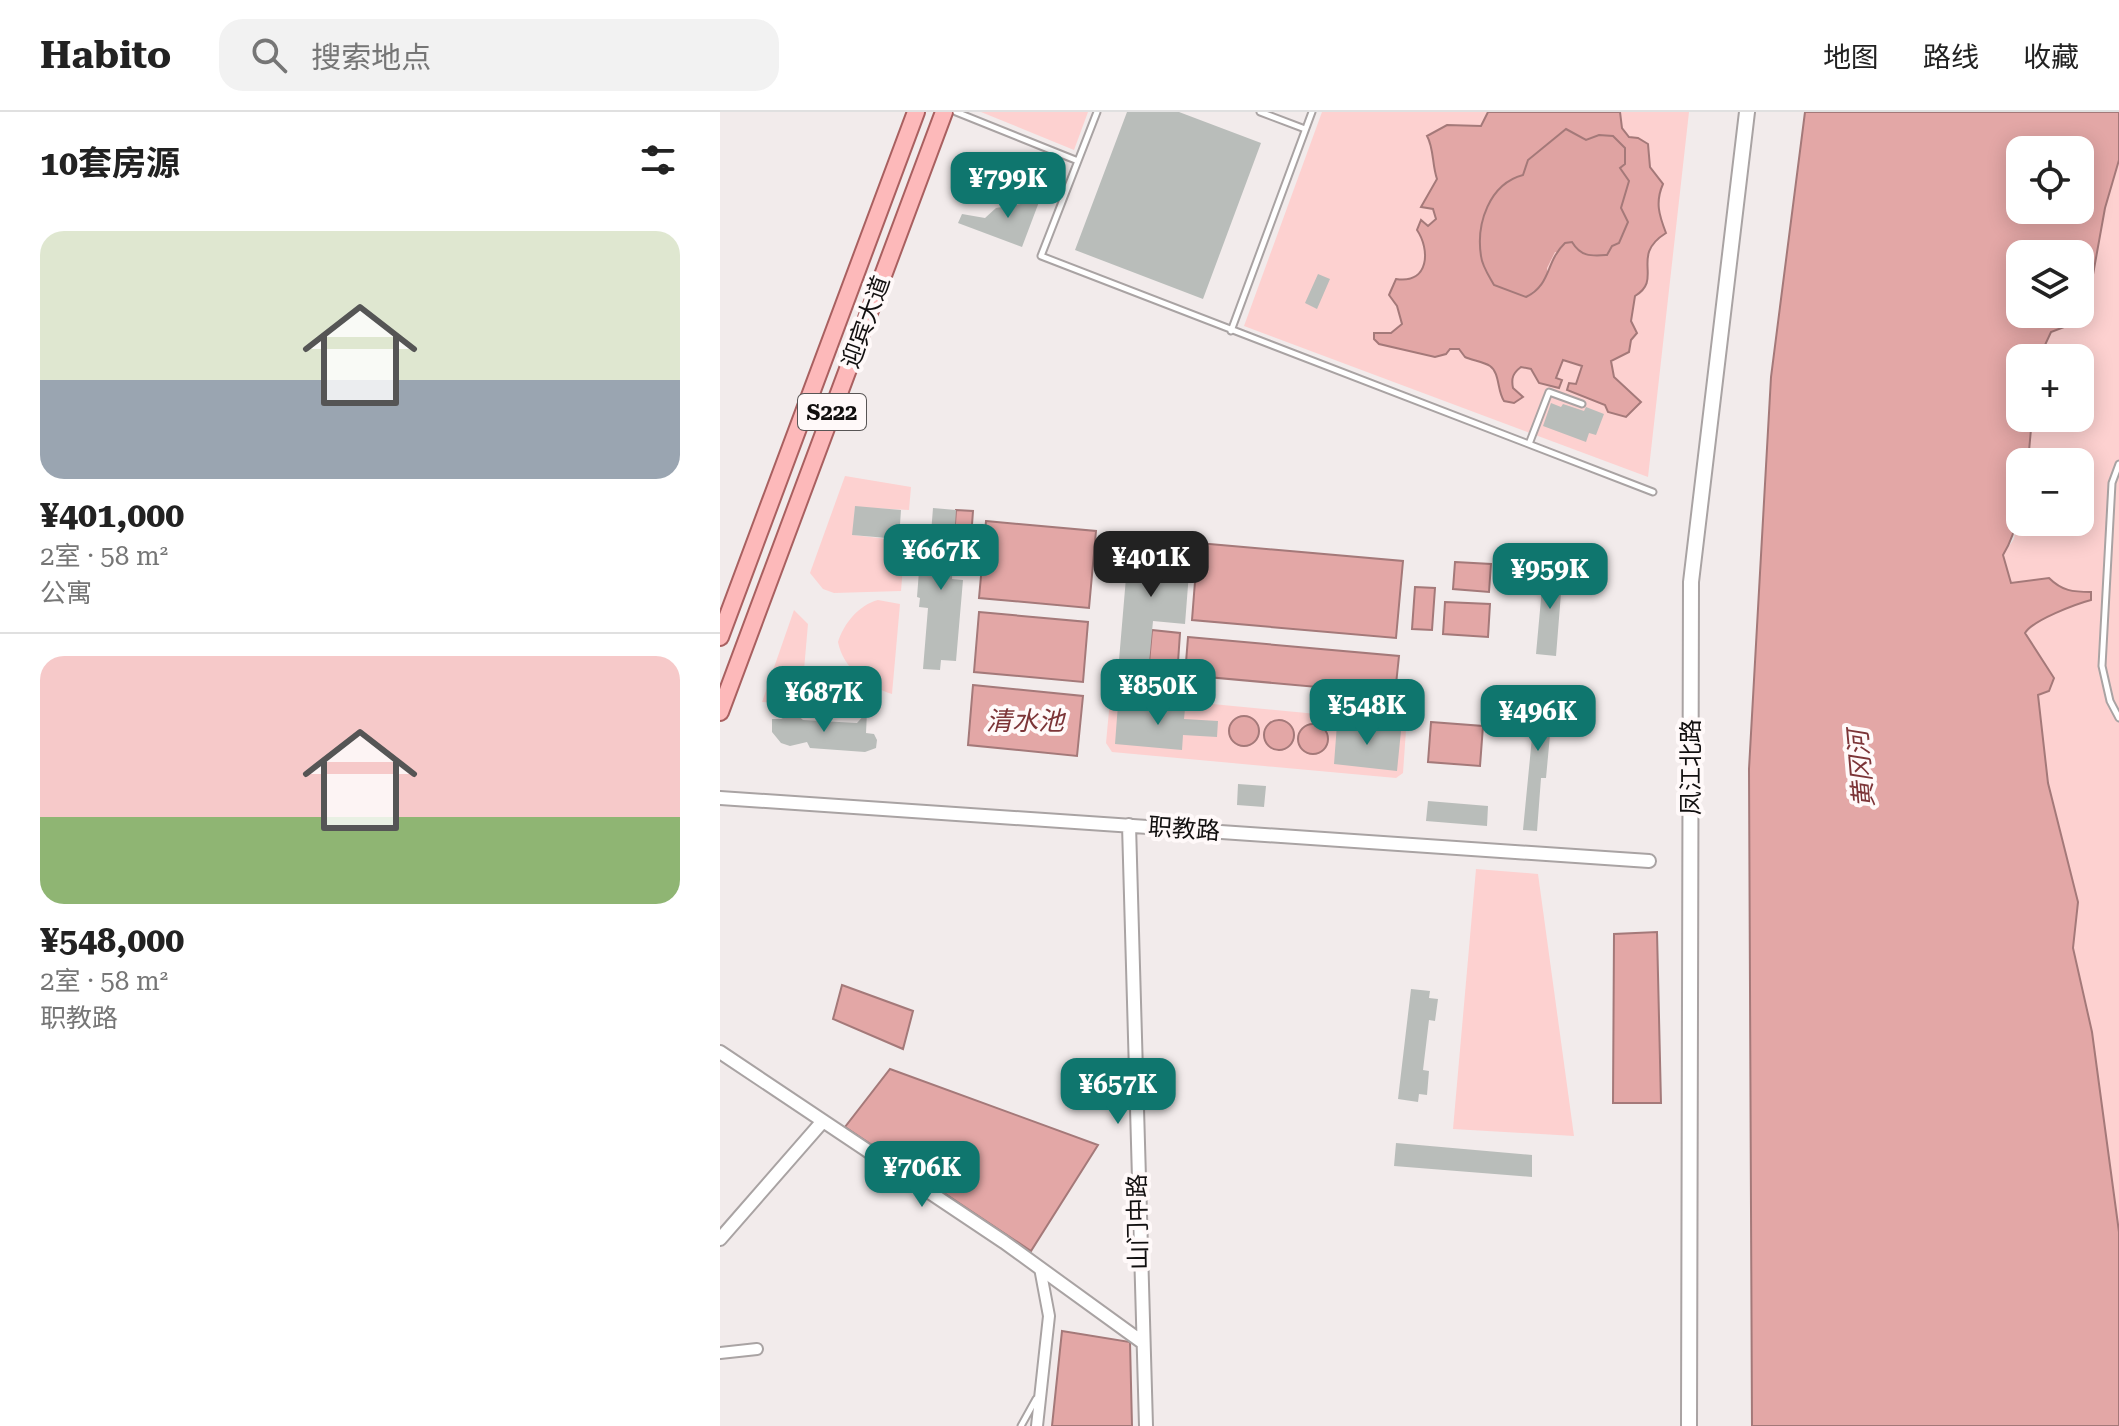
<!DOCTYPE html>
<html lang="zh">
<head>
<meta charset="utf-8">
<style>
	body { margin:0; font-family:"Roboto Serif","Noto Sans SC",serif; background:#f2f2f2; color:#222; height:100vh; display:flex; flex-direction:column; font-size:30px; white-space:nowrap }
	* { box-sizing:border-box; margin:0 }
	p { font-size:26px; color:#767676 }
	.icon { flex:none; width:44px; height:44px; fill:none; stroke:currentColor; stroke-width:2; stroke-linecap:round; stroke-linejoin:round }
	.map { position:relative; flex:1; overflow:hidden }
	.drawer { display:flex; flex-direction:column; background:#fff; width:720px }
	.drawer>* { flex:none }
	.tools { position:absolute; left:1286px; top:24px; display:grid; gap:16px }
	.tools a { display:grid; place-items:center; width:88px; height:88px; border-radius:16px; background:#fff; box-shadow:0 4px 20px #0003; font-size:40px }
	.price { position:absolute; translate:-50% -68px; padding:0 18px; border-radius:16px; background:#0f766e; color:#fff; font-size:26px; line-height:52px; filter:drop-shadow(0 2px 4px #0008) }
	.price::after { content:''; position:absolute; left:50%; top:48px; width:24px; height:18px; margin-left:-12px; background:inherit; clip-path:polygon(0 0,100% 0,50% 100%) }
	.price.current { background:#222; color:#fff }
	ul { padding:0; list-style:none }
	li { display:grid; align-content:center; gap:16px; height:424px; padding:0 40px }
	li+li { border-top:2px solid #e0e0e0 }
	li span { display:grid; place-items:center; height:248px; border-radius:24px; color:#555 }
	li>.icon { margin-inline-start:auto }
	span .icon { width:144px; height:144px; fill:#fffc; stroke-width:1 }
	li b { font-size:34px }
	h2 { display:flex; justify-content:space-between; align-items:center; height:96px; padding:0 40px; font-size:34px }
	header { display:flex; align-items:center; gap:48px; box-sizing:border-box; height:112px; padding:0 40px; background:#fff; border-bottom:2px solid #e0e0e0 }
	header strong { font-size:38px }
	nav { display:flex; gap:44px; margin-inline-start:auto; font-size:28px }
	.search { width:560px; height:72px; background:#f2f2f2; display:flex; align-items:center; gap:20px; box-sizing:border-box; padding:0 28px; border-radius:24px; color:#767676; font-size:30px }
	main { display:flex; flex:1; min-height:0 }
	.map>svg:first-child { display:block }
	.green { fill:#fdd1d0 }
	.forest { fill:#dfa3a2 }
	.water { fill:#e3a7a6; stroke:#a47979; stroke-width:2; fill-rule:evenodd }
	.building { fill:#b9bdba }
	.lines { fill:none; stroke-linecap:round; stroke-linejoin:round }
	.service-casing { stroke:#a9a3a3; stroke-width:9 }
	.minor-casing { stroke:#a9a3a3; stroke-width:14 }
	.tertiary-casing { stroke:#a9a3a3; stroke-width:16 }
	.secondary-casing { stroke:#a9a3a3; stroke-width:18 }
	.primary-casing { stroke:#a96060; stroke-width:20 }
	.service { stroke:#fff; stroke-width:5 }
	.minor { stroke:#fff; stroke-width:10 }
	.tertiary { stroke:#fff; stroke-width:12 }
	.secondary { stroke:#fff; stroke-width:14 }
	.primary { stroke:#fdb9ba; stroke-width:16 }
	.labels { text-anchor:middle; stroke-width:8; stroke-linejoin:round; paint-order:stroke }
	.shield { fill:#fff9f9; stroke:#585555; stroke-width:2 }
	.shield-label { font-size:22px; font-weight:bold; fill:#110f0f }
	.street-label { font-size:24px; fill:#110f0f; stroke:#fff9f9 }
	.water-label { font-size:26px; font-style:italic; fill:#7c3437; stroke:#fff9f9 }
</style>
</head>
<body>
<header>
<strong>Habito</strong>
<div class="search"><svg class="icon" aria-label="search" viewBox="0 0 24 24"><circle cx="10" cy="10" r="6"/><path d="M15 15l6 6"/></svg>搜索地点</div>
<nav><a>地图</a><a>路线</a><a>收藏</a></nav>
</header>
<main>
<section class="drawer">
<h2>10套房源<svg class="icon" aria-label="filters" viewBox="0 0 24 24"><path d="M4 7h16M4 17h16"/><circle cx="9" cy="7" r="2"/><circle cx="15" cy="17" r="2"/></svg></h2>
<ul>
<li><span style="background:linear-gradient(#dfe7d0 60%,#9aa5b1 0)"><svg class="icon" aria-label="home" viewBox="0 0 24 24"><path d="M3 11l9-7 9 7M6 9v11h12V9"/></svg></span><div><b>¥401,000</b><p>2室 · 58 m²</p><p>公寓</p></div></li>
<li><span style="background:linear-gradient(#f6c9c9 65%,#8fb573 0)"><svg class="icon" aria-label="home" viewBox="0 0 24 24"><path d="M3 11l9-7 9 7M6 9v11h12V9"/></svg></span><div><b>¥548,000</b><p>2室 · 58 m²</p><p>职教路</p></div></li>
</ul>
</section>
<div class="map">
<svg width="1399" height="1314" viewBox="0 0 1399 1314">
	<rect width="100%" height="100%" fill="#f2ebeb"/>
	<path class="green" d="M261 0H368L354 38Z
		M602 0H969L928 365 524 214Z
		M1399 48V1120L1372 921 1353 836 1358 790 1328 671 1318 583 1334 566 1305 521C1314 507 1354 492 1371 488V480C1353 480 1342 479 1329 466L1291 472 1283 443 1294 427 1300 396V410H1360V350H1308L1312 306H1360V246H1319L1331 220 1365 207 1385 96Z
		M125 364 191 375 189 398 135 395 133 423 185 429 181 479 114 481 103 477 90 461Z
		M158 488 180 492 172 582C147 574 123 556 118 530 124 511 139 493 158 488Z
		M74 498 88 512 81 592 42 590Z
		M109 563 155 590H107Z
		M399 583 680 610 686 618 683 661 676 666 392 640 386 631 390 588Z
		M756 757 818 762 854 1024 733 1017Z"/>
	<path class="forest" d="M847 17 866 27 879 23 893 24 905 36 909 69 901 96 908 110 899 132 887 143 870 144 835 140 827 156V168L806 185 774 173C769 164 762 154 761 144 756 112 769 72 803 63L808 48Z"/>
	<path class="water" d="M768 0H900L902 16 909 25 918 26 928 32 930 55 943 72C935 90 939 103 946 121 909 144 944 167 915 184L911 209 917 221 911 228 909 240 891 249 894 265 921 290 906 305 888 300 885 293 847 278 849 271 856 272 862 254 843 248 836 266 842 268 839 276 819 271 811 257 801 255C793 261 791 266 793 276L803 285 794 291 784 289C777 279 780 261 770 254 764 250 751 248 745 245L739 237H730L726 242 715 245 659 232 654 227V221H671L682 212 677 194 669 183 676 167C710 172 710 137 697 118L701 108 708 114 716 107 713 97 701 95 717 67C712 53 714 36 707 24L727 13 761 14ZM846 17 866 28 879 23 893 24 905 36V52L900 56 909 69 901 96 908 110 899 131 892 134 887 143C871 144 861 145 852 130L845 131C825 150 832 172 806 185L774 173C769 164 762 154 761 144 756 112 769 72 803 63L808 48Z
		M1085 0H1399V48L1385 96 1365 207 1331 220 1319 246H1300V306H1312L1308 350H1300C1300 384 1301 414 1283 443L1291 471 1329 466C1342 479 1353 480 1371 480V488C1356 492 1313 508 1305 521L1334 566 1329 579 1318 583 1328 671 1358 790 1353 836 1372 920 1399 1120V1314H1032L1029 657 1051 265ZM1300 38H1360V98H1300ZM1300 142H1360V202H1300Z
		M236 398 253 399 250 440 233 439Z
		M266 409 376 419 369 496 259 486Z
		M478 431 683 449 676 526 472 508Z
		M735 450 771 452 769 480 733 477Z
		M695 475 715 476 712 518 692 517Z
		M725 490 770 492 768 525 723 522Z
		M259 500 368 510 363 570 254 560Z
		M432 518 460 521 457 565 428 562Z
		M468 525 679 544 675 582 465 563Z
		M253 573 363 584 357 644 248 633Z
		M509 619a15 15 0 1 1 30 0a15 15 0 1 1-30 0Z
		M544 623a15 15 0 1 1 30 0a15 15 0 1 1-30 0Z
		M711 610 763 614 760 654 708 650Z
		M578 627a15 15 0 1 1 30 0a15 15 0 1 1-30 0Z
		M937 820 941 991H893L894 822Z
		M122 873 193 899 183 937 113 907Z
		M170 957 378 1033 311 1139 125 1015Z
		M342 1219 410 1230 412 1314H332Z"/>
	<path class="building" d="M407 0H459L541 31 483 187 355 138Z
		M308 75 322 82 302 135 238 111 242 102 265 106 276 96 300 92Z
		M598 162 610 167 597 197 585 191Z
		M831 291 841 295 843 292 864 299 866 295 884 302 876 323 869 321 866 330 823 314Z
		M135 394 181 398 179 427 132 423Z
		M213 396 236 398 232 467 243 468 236 549 221 548 220 558 203 557 208 496 199 495 200 486 197 485 200 446 209 447Z
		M409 430 471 435 465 512 433 509 428 562 398 560Z
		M824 454 843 456 836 544 816 542Z
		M811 578 834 580 826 666H821L817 719 803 718 813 615 809 614Z
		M398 592 465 597 464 607 498 609 497 625 463 623 462 638 395 632Z
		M74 600 83 608 137 611 147 600 146 621 154 622 157 628 156 636 145 640 90 636 87 630 70 634 61 631 52 620V607H61Z
		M617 612 681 619 677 659 614 652Z
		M518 672 546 674 544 695 517 693Z
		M708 689 768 694 767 714 706 709Z
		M691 877 710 879 709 886 718 887 715 909 709 908 703 958 709 959 707 983 699 982 698 990 678 987Z
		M676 1031 812 1043V1065L674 1054Z"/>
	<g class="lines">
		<g class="service-casing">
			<path id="service" d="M236 0 358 49
				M377 0 321 144 933 380
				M540 0 585 17
				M511 219 592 0
				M809 332 829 280 862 292
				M1399 352 1392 371 1382 554 1390 589 1399 606
				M301 1314 316 1287"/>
		</g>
		<g class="minor-casing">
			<path id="minor" d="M0 1241 37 1237
				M317 1314 329 1204 320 1156"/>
		</g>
		<g class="tertiary-casing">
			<path id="tertiary" d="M0 686 929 749
				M409 713 426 1314
				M0 940 284 1130 422 1230
				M0 1127 103 1009"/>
		</g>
		<g class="secondary-casing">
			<path id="secondary" d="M969 1314 971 470 1027 0"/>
		</g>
		<g class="primary-casing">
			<path id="primary" d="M0 525 196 0
				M0 600 224 0"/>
		</g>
		<use href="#service" class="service"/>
		<use href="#minor" class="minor"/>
		<use href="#tertiary" class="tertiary"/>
		<use href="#secondary" class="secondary"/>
		<use href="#primary" class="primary"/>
	</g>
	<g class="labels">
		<rect class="shield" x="78" y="282" width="68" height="36" rx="6"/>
		<g class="shield-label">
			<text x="112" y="308">S222</text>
		</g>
		<g class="street-label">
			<text transform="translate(146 210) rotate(-70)" y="8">迎宾大道</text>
			<text transform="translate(971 655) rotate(-90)" y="8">凤江北路</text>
			<text transform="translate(464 717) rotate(4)" y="8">职教路</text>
			<text transform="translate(418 1110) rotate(-91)" y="8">山门中路</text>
		</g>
		<g class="water-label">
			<text x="305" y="618">清水池</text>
			<text transform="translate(1141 657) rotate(-95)" y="9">黄冈河</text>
		</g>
	</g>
</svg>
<div class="tools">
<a><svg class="icon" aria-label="locate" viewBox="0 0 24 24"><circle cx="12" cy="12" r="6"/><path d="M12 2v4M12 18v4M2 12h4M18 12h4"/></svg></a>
<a><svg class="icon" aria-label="layers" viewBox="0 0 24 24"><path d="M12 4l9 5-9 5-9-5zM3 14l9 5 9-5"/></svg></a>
<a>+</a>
<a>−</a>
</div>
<b class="price" style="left:288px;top:108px">¥799K</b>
<b class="price" style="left:221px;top:480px">¥667K</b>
<b class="price current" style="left:431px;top:487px">¥401K</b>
<b class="price" style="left:830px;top:499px">¥959K</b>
<b class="price" style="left:438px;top:615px">¥850K</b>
<b class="price" style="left:104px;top:622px">¥687K</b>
<b class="price" style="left:647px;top:635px">¥548K</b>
<b class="price" style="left:818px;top:641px">¥496K</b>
<b class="price" style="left:398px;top:1014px">¥657K</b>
<b class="price" style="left:202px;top:1097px">¥706K</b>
</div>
</main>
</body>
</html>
